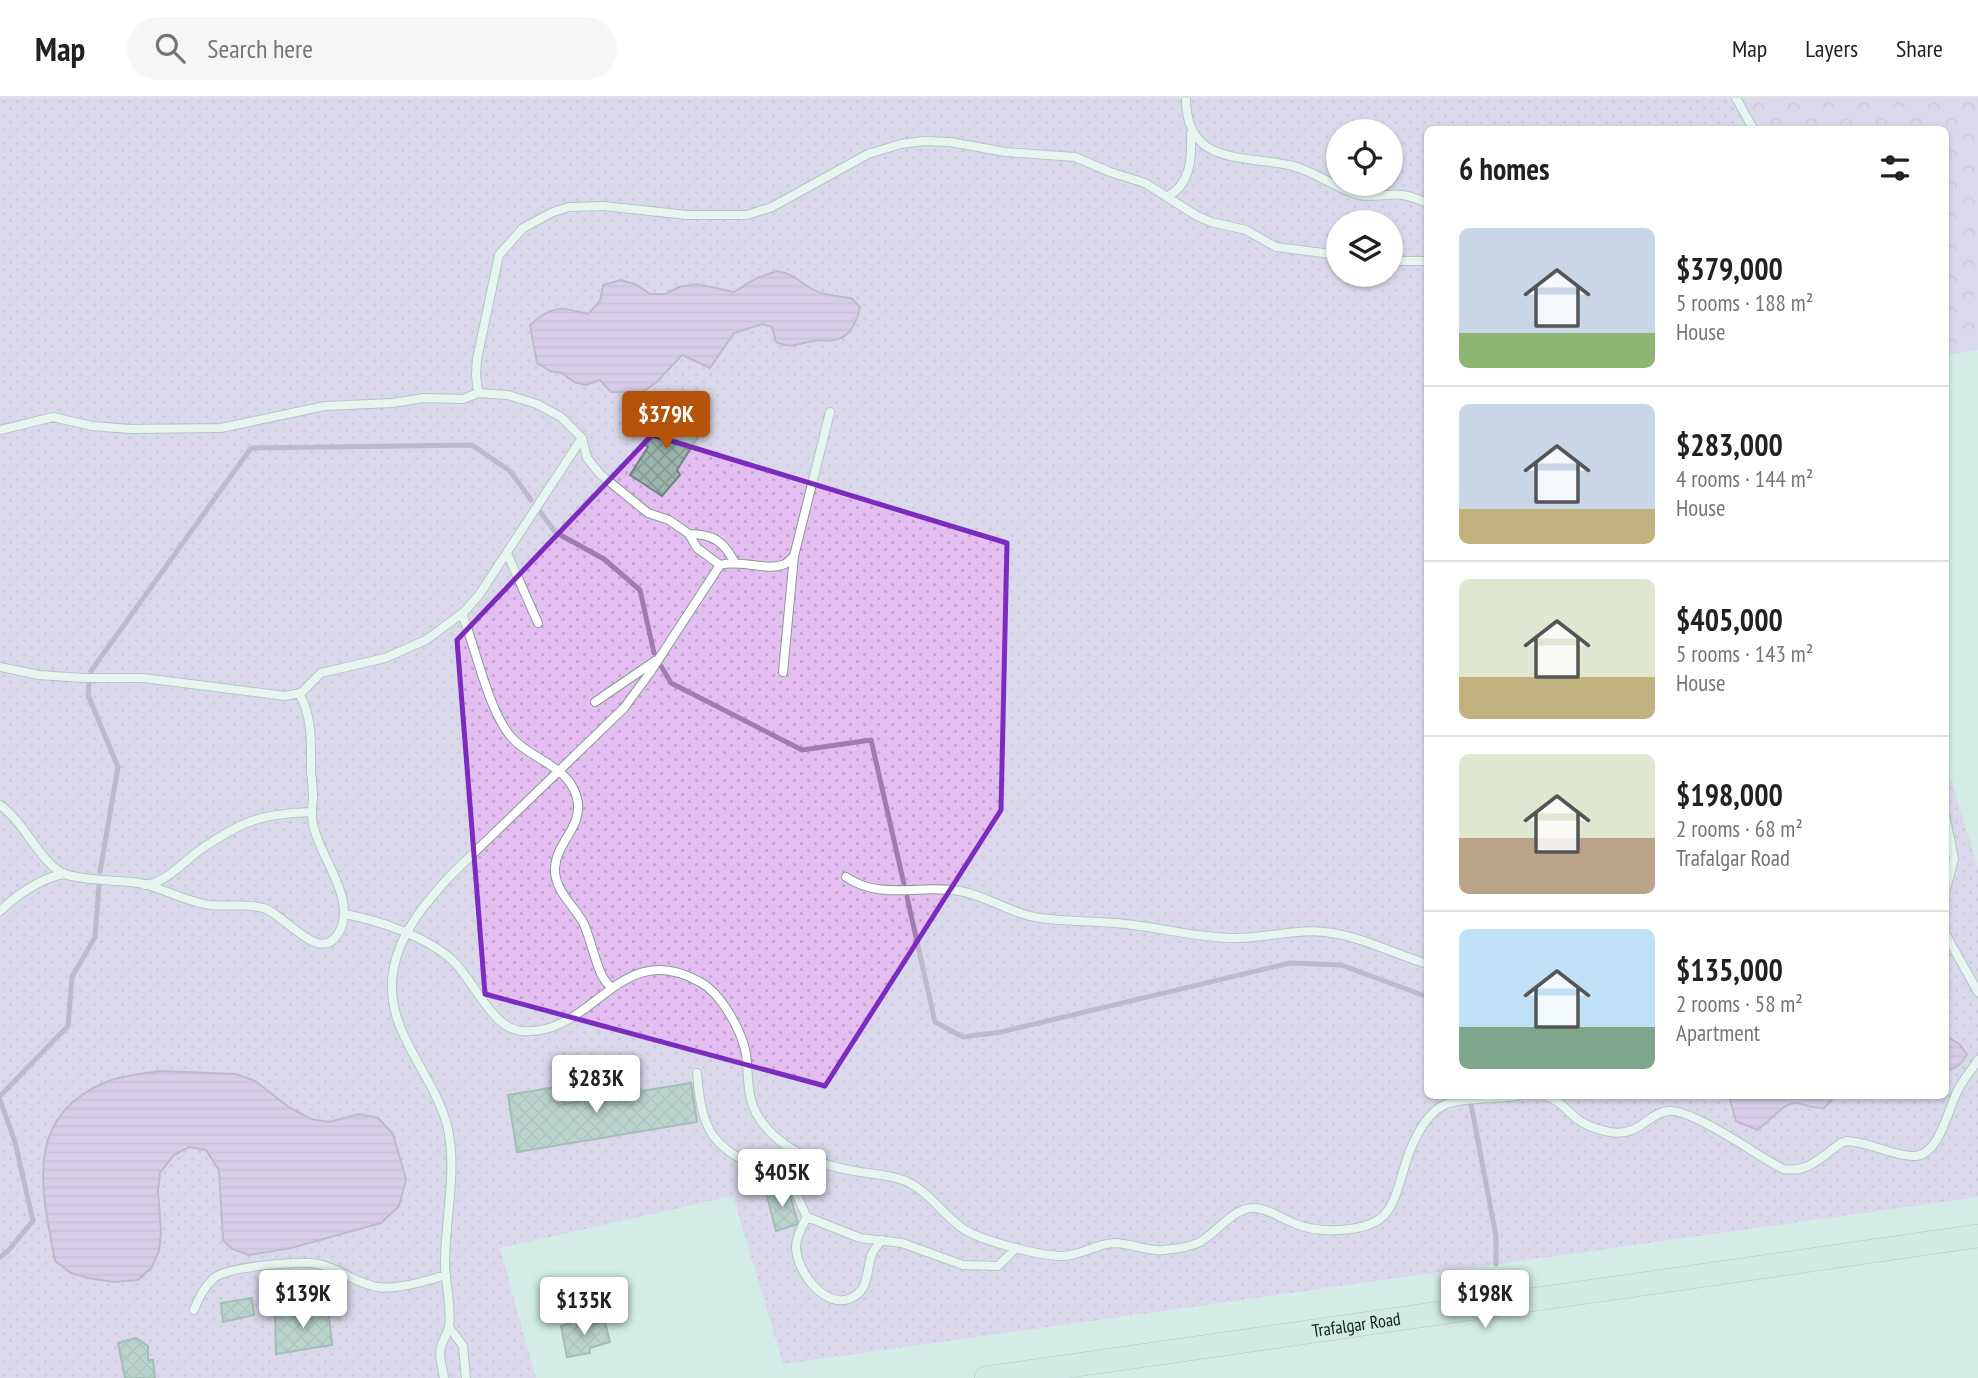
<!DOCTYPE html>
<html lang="en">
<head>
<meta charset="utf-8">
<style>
	body { margin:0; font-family:"PT Sans Narrow",sans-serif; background:#f6f6f6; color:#202124; height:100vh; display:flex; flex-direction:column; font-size:26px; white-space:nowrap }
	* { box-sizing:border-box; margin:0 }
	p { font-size:23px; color:#757577 }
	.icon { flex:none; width:38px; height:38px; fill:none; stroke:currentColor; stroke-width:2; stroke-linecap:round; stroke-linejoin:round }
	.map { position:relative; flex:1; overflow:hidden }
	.drawer { position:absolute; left:1424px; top:28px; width:525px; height:973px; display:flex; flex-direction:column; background:#fff; border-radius:10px; box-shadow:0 2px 5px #0004 }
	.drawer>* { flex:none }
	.tools { position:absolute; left:1326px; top:21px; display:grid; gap:14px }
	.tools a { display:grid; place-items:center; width:77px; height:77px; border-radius:50%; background:#fff; box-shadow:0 2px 5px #0004; font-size:35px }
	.price { position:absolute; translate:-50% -60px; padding:0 16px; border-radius:7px; background:#fff; color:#222; font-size:23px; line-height:46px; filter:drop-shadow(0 2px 4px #0008) }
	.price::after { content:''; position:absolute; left:50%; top:42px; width:21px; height:16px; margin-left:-10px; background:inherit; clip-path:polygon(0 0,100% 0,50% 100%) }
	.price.active { background:#b45309; color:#fff }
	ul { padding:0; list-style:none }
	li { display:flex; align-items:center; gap:21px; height:175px; padding:0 35px }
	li+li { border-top:2px solid #e0e0e0 }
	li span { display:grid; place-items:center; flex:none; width:196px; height:140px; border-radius:10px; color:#555 }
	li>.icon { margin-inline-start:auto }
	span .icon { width:84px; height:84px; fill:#fffc; stroke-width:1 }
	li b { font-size:30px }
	h2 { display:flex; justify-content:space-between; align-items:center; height:84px; padding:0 35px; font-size:30px }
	header { display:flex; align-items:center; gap:42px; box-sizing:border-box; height:98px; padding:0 35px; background:#fff; border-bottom:2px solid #e0e0e0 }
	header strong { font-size:33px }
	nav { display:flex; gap:38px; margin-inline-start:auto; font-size:24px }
	.search { width:490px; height:63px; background:#f6f6f6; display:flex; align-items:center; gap:18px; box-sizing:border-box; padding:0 24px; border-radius:38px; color:#757577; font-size:26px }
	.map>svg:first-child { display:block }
	.green { fill:url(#green-dots); fill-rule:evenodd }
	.forest { fill:url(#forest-crowns) }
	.water { fill:url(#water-rules); stroke:#a07dae; stroke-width:2 }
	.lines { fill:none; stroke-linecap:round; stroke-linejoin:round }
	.stream { stroke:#a07dae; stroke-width:5 }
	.building { fill:url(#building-cross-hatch); stroke:#6c847e; stroke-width:2 }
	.lane-casing { stroke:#849c95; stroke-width:10 }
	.secondary-casing { stroke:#849c95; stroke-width:24 }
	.lane { stroke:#fff; stroke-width:8 }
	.secondary { stroke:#cbe9e3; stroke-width:23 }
	.marked { fill:none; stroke:#7b2cbf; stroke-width:5; stroke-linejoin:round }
	.labels { text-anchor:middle; stroke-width:5; stroke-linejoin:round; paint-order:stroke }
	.street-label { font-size:18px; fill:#141d1b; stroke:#e0faf3 }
</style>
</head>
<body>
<header>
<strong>Map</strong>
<div class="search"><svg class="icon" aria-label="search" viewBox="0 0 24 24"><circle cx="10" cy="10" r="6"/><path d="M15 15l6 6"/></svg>Search here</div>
<nav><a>Map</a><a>Layers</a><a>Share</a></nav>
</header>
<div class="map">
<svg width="1978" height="1280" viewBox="0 0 1978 1280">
	<defs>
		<pattern id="green-dots" width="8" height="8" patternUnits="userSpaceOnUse" patternTransform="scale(1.75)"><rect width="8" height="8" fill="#e5bef1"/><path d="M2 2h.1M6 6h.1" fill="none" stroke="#c4a3ce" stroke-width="1.8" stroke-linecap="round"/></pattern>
		<pattern id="forest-crowns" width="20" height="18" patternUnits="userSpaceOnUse" patternTransform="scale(1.75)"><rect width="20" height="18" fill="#e5bef1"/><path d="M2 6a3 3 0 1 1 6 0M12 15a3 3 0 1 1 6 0" fill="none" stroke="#c4a3ce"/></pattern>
		<pattern id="water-rules" width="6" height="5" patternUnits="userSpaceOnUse" patternTransform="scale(1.75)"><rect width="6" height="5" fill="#dca6ed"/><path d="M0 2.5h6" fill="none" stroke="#bc8ecb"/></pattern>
		<pattern id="building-cross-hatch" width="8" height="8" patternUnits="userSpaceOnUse" patternTransform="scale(1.75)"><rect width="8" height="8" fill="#9cb4ae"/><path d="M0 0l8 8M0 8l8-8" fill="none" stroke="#869a95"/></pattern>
	</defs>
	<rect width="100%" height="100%" fill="#d3ede6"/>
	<path class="green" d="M0 0H1747L1756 31 1428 32V998H1946V664L1978 770V1099L783 1266 733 1098 500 1150 536 1280H0ZM1339 33H1391V86H1339ZM1339 124H1391V177H1339Z"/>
	<path class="forest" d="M1743 0H1978V252L1946 257V32L1756 31Z"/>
	<path class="water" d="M777 173C797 177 796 182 812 191 824 198 837 198 851 200L860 209C857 223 850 239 835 242 828 244 820 241 813 243 795 246 793 251 776 244L772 229 762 226 734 235 710 270 682 257 657 284 641 295 611 294 600 282 586 287 574 284 562 275 550 273 537 265 530 227C552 207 560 209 588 216L600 203 603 187 621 182 637 187 650 196H666L679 189 697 186 734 194 757 180Z
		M1946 938 1959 946 1967 956C1962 965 1957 971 1946 972Z
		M159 973 236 976 255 983 290 1010 311 1021 329 1024 359 1016 378 1020 393 1036 406 1081 399 1108 381 1125 291 1150 249 1157 232 1151 223 1142 219 1072 206 1052 189 1049 173 1058 160 1075 158 1093 161 1134 159 1153 152 1169 138 1182 114 1184 88 1180 71 1175 55 1163C42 1092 22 1019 106 984 122 977 142 976 159 973Z
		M1729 998H1835L1824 1010C1814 1011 1807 1007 1797 1005 1784 1003 1769 1025 1757 1032L1736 1023Z"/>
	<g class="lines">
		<path class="stream" d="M539 412 555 434 604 461 640 492 654 555
			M661 568 671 585 802 652 871 642 904 786
			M91 573 251 350 472 347 510 373 531 402
			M89 585 88 597 118 669 100 774
			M907 799 935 924 963 939 1001 934 1290 865 1341 867 1428 899
			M0 998 68 928 72 879 95 839 99 788
			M1470 1001 1496 1138V1166
			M0 1002 15 1044 33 1123 7 1154 0 1159"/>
	</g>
	<path class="building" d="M666 310 703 331 677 372 680 377 662 398 630 377 648 349 642 345Z
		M691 985 697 1024 517 1054 508 997 561 988 564 1006 613 998 612 993 630 990V995Z
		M788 1089 798 1126 776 1133 766 1094Z
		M252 1200 254 1217 223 1224 221 1205Z
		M328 1209 332 1247 276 1256 275 1217Z
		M585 1220 587 1228 605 1224 610 1244 590 1250V1255L567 1259 561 1228Z
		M136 1240 148 1248V1262H153L155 1280H125L118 1245Z"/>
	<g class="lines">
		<g class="lane-casing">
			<path id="lane" d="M1186 0C1186 67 1240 57 1289 67 1314 72 1334 90 1359 97 1373 100 1388 95 1402 97 1411 98 1420 102 1428 105
				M1736 0 1754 32
				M1168 98C1191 86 1192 59 1191 36
				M1391 163H1428
				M478 295 476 277 477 261 499 157 523 130 553 114 569 109 603 108 687 117H747L772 109 868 56 901 46 923 43 950 44 1005 54 1075 59 1110 74 1145 85 1197 118 1211 124 1246 132 1276 149 1339 157
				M0 332 53 319 92 328 130 331 221 330 325 308 392 305 424 300 463 301 478 295 508 297 537 306 561 319 582 340 587 360 600 376 648 415 669 422 689 436 697 450 720 467
				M689 436C713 436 723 443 734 463
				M507 455 538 525
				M462 516C476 550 488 613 512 640 532 662 569 668 577 700 584 729 556 744 555 770 554 793 574 807 584 826 588 836 591 846 594 856 598 868 601 881 611 889
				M0 569 39 577 83 580H143L285 598 301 595 321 575 385 560 426 542 464 514 479 497 582 340
				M783 574 794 458
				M595 604 655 563
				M0 707C23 722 43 769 65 776 88 784 119 781 144 786 167 792 184 803 210 807 228 809 246 805 263 810 284 815 319 867 338 836 359 803 319 759 313 726 311 717 312 709 313 700 313 691 312 682 311 673 311 646 313 620 299 595
				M1946 721 1954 761 1946 791
				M846 779C881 803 921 786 960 793 988 798 1011 816 1040 820 1069 824 1097 823 1125 826 1162 830 1199 840 1236 840 1268 840 1301 829 1332 835 1365 840 1396 857 1428 866
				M145 787C166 785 184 763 200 752 242 723 260 716 311 714
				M0 813C17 797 41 780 64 776
				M344 816C378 822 425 838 451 861 473 880 491 930 521 933 595 939 618 838 700 884 721 895 742 933 746 956 749 979 746 1000 759 1020 781 1054 822 1068 860 1074 874 1076 889 1077 903 1082 929 1092 942 1117 965 1132 984 1143 1050 1162 1071 1157 1086 1154 1098 1146 1114 1145 1131 1145 1147 1154 1164 1152 1175 1151 1190 1149 1200 1144 1218 1134 1233 1109 1255 1110 1270 1111 1282 1121 1296 1126 1316 1135 1362 1135 1381 1120 1394 1109 1398 1090 1403 1074 1409 1052 1422 1018 1444 1007 1463 999 1496 1001 1517 998
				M1946 837 1978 894
				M697 975C701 1020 706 1047 752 1066 764 1071 776 1072 786 1081 797 1092 800 1106 807 1119L860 1140 902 1145 963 1167 998 1168 1016 1150
				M1545 998C1561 1002 1567 1014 1580 1023 1588 1028 1599 1032 1610 1034 1640 1039 1646 1016 1668 1013 1692 1010 1759 1059 1783 1071 1809 1075 1821 1059 1841 1045L1847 1043C1869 1044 1890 1057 1912 1058 1940 1060 1948 1009 1959 990 1964 980 1972 972 1978 962
				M807 1119C802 1128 796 1139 796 1149 796 1173 826 1214 853 1199 870 1190 866 1171 872 1156 874 1151 878 1147 882 1142
				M194 1212C198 1201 205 1188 214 1180 227 1169 300 1162 318 1166 339 1170 356 1186 378 1189 397 1192 427 1183 446 1177
				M449 1229 463 1248 466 1280
				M444 1280C443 1271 438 1258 441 1249 443 1242 447 1236 449 1229 452 1209 445 1185 445 1165 445 1120 458 1071 447 1027 433 974 384 933 393 874 399 835 426 804 452 776L624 610 649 576 720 467C741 461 767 474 785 466 789 464 791 460 794 458L830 314"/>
		</g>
		<g class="secondary-casing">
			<g id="secondary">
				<path id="s1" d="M986 1280 1978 1138"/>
			</g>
		</g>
		<use href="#lane" class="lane"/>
		<use href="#secondary" class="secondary"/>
	</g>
	<path d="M0 0H1978V1280H0ZM652 337 1007 445 1001 712 825 988 485 896 457 542Z" fill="#d3ede6" fill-opacity=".55" fill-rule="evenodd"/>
	<path class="marked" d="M652 337 1007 445 1001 712 825 988 485 896 457 542Z"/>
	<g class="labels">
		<g class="street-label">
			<text dy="6" stroke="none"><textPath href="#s1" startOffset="374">Trafalgar Road</textPath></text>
		</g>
	</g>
</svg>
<div class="tools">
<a><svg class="icon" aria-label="locate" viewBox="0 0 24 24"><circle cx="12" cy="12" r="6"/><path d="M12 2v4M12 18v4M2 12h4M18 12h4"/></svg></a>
<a><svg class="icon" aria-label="layers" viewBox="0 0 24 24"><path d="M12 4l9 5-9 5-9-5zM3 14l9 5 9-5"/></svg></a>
</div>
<b class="price active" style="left:666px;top:353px">$379K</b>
<b class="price" style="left:596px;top:1017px">$283K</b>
<b class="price" style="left:782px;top:1111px">$405K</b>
<b class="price" style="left:303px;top:1232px">$139K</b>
<b class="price" style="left:1485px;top:1232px">$198K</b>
<b class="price" style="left:584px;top:1239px">$135K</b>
<section class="drawer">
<h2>6 homes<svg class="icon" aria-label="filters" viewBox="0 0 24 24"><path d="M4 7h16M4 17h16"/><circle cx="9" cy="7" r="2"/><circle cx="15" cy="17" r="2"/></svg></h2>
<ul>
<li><span style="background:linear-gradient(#c9d6e8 75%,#8fb573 0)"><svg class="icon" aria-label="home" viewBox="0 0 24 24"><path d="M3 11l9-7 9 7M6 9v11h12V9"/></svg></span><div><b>$379,000</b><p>5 rooms · 188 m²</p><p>House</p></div></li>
<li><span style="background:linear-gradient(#c9d6e8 75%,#c2b280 0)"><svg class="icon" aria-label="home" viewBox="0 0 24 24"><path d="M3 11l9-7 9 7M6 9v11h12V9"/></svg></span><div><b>$283,000</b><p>4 rooms · 144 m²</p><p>House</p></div></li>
<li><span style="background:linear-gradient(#dfe7d0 70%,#c2b280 0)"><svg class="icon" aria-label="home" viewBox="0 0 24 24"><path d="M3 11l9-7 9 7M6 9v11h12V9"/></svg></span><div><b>$405,000</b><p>5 rooms · 143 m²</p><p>House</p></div></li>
<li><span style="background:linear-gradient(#dfe7d0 60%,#b9a48a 0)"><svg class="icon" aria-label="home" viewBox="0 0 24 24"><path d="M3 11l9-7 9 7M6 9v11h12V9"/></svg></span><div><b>$198,000</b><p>2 rooms · 68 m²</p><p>Trafalgar Road</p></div></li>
<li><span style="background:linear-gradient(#bfe0f5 70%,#7fa58c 0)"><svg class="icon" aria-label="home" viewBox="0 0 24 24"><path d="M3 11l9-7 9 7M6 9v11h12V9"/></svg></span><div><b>$135,000</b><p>2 rooms · 58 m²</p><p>Apartment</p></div></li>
</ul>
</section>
</div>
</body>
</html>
